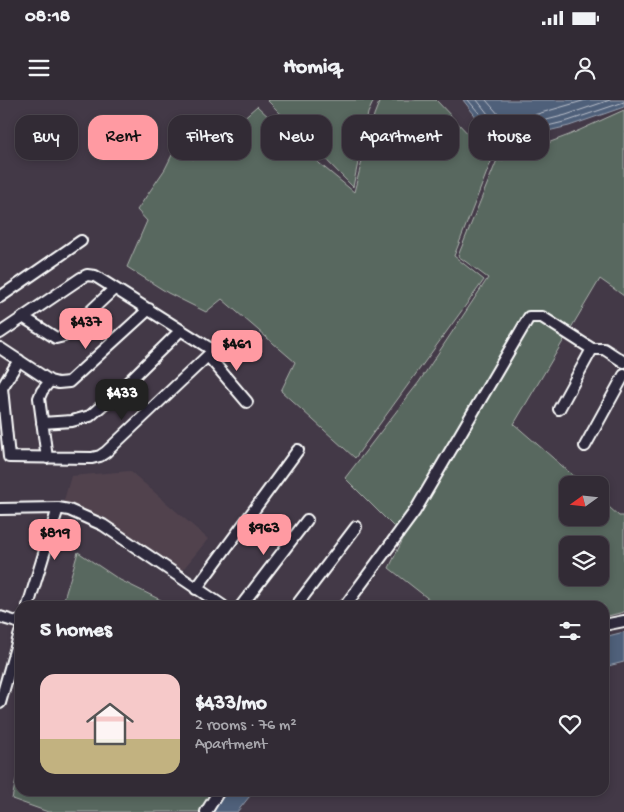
<!DOCTYPE html>
<html lang="en">
<head>
<meta charset="utf-8">
<style>
	body { margin:0; font-family:"Gochi Hand",sans-serif; background:#3d3741; color:#f1f3f6; height:100vh; display:flex; flex-direction:column; font-size:19px; white-space:nowrap }
	* { box-sizing:border-box; margin:0 }
	p { font-size:16px; color:#a8a7ad }
	.icon { flex:none; width:28px; height:28px; fill:none; stroke:currentColor; stroke-width:2; stroke-linecap:round; stroke-linejoin:round }
	.map { position:relative; flex:1; overflow:hidden }
	.drawer { position:absolute; left:15px; top:501px; width:594px; height:195px; display:flex; flex-direction:column; background:#322b35; border-radius:15px; box-shadow:0 2px 8px #0003,0 0 0 1px #4d4750 }
	.drawer>* { flex:none }
	.hud { position:absolute; left:15px; top:15px; width:595px; height:45px; display:flex; gap:10px }
	.needle { width:32px; rotate:255deg }
	.tools { position:absolute; left:559px; top:376px; display:grid; gap:10px }
	.tools a { display:grid; place-items:center; width:50px; height:50px; border-radius:10px; background:#322b35; box-shadow:0 2px 8px #0003,0 0 0 1px #4d4750; font-size:25px }
	.price { position:absolute; translate:-50% -42px; padding:0 11px; border-radius:10px; background:#ff9aa2; color:#111; font-size:16px; line-height:32px; filter:drop-shadow(0 1px 2px #0008) }
	.price::after { content:''; position:absolute; left:50%; top:30px; width:15px; height:11px; margin-left:-8px; background:inherit; clip-path:polygon(0 0,100% 0,50% 100%) }
	.price.on { background:#222; color:#fff }
	ul { padding:0; list-style:none }
	li { display:flex; align-items:center; gap:15px; height:125px; padding:0 25px }
	li+li { border-top:1px solid #4d4750 }
	li span { display:grid; place-items:center; flex:none; width:140px; height:100px; border-radius:15px; color:#555 }
	li>.icon { margin-inline-start:auto }
	span .icon { width:60px; height:60px; fill:#fffc; stroke-width:1 }
	li b { font-size:21px }
	h2 { display:flex; justify-content:space-between; align-items:center; height:60px; padding:0 25px; font-size:21px }
	.pill { padding:0 18px; border-radius:15px; background:#322b35; box-shadow:0 2px 8px #0003,0 0 0 1px #4d4750; font-size:18px; line-height:45px }
	.pill.on { background:#ff9aa2; color:#111 }
	.status { display:flex; justify-content:space-between; align-items:center; height:35px; padding:0 25px; background:#322b35; direction:ltr }
	.status svg { height:14px; fill:currentColor }
	header { display:flex; justify-content:space-between; align-items:center; height:65px; padding:0 25px; background:#322b35; font-size:22px; font-weight:700 }
	.map>svg:first-child { display:block }
	.built { fill:#51434e }
	.green { fill:#59675e; stroke:#acb3ae; fill-rule:evenodd }
	.water { fill:#50607a; stroke:#96a0af }
	.lines { fill:none; stroke-linecap:round; stroke-linejoin:round }
	.shore { stroke:#b9bfca; stroke-width:1 }
	.minor-casing { stroke:#fff; stroke-width:14 }
	.minor { stroke:#2f2a3d; stroke-width:10 }
</style>
</head>
<body>
<div class="status"><b>08:18</b><svg viewBox="0 0 49 12"><path d="M0 12V9h3v3zM5 12V6h3v6zM10 12V3h3v9zM15 12V0h3v12zM26 1h20v11H26zM47 4h2v5h-2z"/></svg></div>
<header><svg class="icon" aria-label="menu" viewBox="0 0 24 24"><path d="M4 6h16M4 12h16M4 18h16"/></svg>Homiq<svg class="icon" aria-label="person" viewBox="0 0 24 24"><circle cx="12" cy="8" r="4"/><path d="M4 21q1-7 8-7t8 7"/></svg></header>
<div class="map">
<svg width="624" height="712" viewBox="0 0 624 712">
	<rect width="100%" height="100%" fill="#433947"/>
	<filter id="ink" filterUnits="userSpaceOnUse"><feTurbulence type="fractalNoise" baseFrequency=".02" numOctaves="2"/><feDisplacementMap in="SourceGraphic" scale="10" xChannelSelector="R" yChannelSelector="G"/><feConvolveMatrix kernelMatrix="1 2 1 2 8 2 1 2 1" color-interpolation-filters="sRGB"/></filter>
	<g filter="url(#ink)">
		<path class="built" d="M130 371 208 439 180 473 149 449 146 452 106 418 63 404 71 376Z"/>
		<path class="green" d="M267 0H374L368 13 353 87Z
			M380 0H436L492 59 454 156 484 180 355 358 281 291 295 262 222 199 206 212 168 193 127 167 147 121 137 110 165 69 174 51 193 59 199 57 257 6 314 59 354 92 374 15Z
			M624 10V196L600 179 514 324 584 385H568V418H600V399L619 416H624V512L604 517V506H434L435 504 389 468 404 437 345 378 419 282 488 178 458 156 497 60 500 61 569 35ZM568 445H600V478H568Z
			M78 452 120 480 173 506H62Z
			M20 661V691H216L204 712H48L12 699Z"/>
		<path class="water" d="M463 0H624V7L569 26 501 42 491 36Z
			M624 532V562L604 567V537Z
			M225 691H254L237 712H213Z"/>
		<g class="lines">
			<path class="shore" d="M468 0 495 32 502 37 568 21 624 2
				M477 0 499 28 504 31 566 15 610 0
				M486 0 506 23 586 0"/>
			<g class="minor-casing">
				<path id="minor" d="M0 197 81 141
					M23 217 56 238 64 236 114 189
					M0 233 81 178 87 175 95 176 214 251
					M0 248 50 281 58 283 69 282 149 209
					M208 256 247 302
					M19 260 2 288 9 357 92 358 100 356 106 352 218 246
					M559 309 592 249
					M42 323 72 321 90 316 121 289 181 230
					M585 346 624 275
					M47 358 39 298 42 291 50 281
					M0 409 58 408 69 410 103 425 223 506
					M196 489 298 350
					M28 506 58 408
					M241 506 307 420
					M296 506 356 427
					M345 506 415 411 529 217H542L592 249H604L624 262
					M0 517 20 523
					M604 525 624 521
					M0 603 20 533
					M206 712 219 691"/>
			</g>
			<use href="#minor" class="minor"/>
		</g>
	</g>
</svg>
<div class="tools">
<a><svg class="needle" viewBox="-14 -14 28 28"><path d="M0-13l5 13h-10z" fill="#e53935"/><path d="M0 13l5-13h-10z" fill="#a8a7ad"/></svg></a>
<a><svg class="icon" aria-label="layers" viewBox="0 0 24 24"><path d="M12 4l9 5-9 5-9-5zM3 14l9 5 9-5"/></svg></a>
</div>
<b class="price" style="left:86px;top:250px">$437</b>
<b class="price" style="left:237px;top:272px">$461</b>
<b class="price on" style="left:122px;top:321px">$433</b>
<b class="price" style="left:264px;top:456px">$963</b>
<b class="price" style="left:55px;top:461px">$819</b>
<div class="hud">
<a class="pill">Buy</a>
<a class="pill on">Rent</a>
<a class="pill">Filters</a>
<a class="pill">New</a>
<a class="pill">Apartment</a>
<a class="pill">House</a>
</div>
<section class="drawer">
<h2>5 homes<svg class="icon" aria-label="filters" viewBox="0 0 24 24"><path d="M4 7h16M4 17h16"/><circle cx="9" cy="7" r="2"/><circle cx="15" cy="17" r="2"/></svg></h2>
<ul>
<li><span style="background:linear-gradient(#f6c9c9 65%,#c2b280 0)"><svg class="icon" aria-label="home" viewBox="0 0 24 24"><path d="M3 11l9-7 9 7M6 9v11h12V9"/></svg></span><div><b>$433/mo</b><p>2 rooms · 76 m²</p><p>Apartment</p></div><svg class="icon" aria-label="heart" viewBox="0 0 24 24"><path d="M12 20l-8-8c-3-5 5-10 8-4 3-6 11-1 8 4z"/></svg></li>
</ul>
</section>
</div>
</body>
</html>
